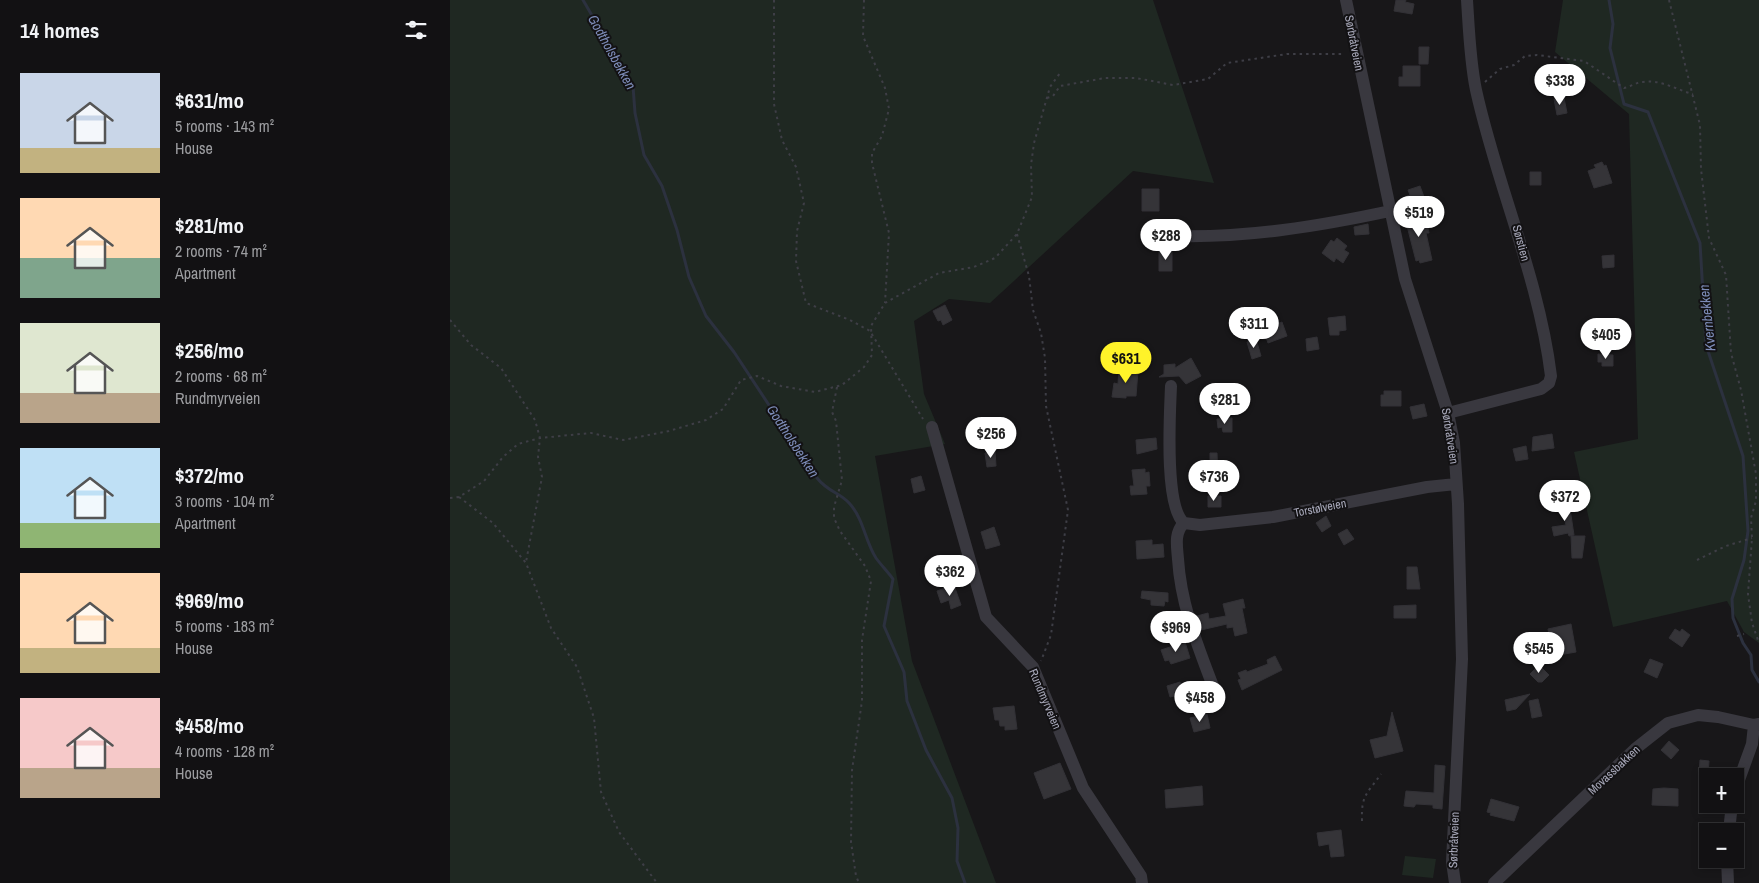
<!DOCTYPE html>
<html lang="en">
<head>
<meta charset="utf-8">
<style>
	body { margin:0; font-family:"Archivo Narrow",sans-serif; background:#1b1a1c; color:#f1f3f6; height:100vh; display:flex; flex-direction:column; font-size:19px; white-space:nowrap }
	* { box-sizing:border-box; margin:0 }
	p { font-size:16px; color:#9c9da0 }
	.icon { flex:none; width:28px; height:28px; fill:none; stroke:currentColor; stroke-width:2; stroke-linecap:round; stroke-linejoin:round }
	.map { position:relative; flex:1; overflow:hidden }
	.drawer { display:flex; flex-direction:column; background:#121113; width:450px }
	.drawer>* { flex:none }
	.buttons { position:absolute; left:1249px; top:768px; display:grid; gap:10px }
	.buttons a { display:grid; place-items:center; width:45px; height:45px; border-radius:0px; background:#121113; box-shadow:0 2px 8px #0003,0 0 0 1px #313133; font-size:25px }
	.price { position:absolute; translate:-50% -42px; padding:0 11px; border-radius:18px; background:#fff; color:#222; font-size:16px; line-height:32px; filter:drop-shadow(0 1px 2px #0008) }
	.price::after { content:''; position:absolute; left:50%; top:30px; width:15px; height:11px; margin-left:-8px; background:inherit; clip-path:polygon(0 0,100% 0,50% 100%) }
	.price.current { background:#fff329; color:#111 }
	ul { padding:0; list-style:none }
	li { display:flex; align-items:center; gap:15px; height:125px; padding:0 20px }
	li span { display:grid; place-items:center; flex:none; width:140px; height:100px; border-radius:0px; color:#555 }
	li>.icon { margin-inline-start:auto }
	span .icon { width:60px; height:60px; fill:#fffc; stroke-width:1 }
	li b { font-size:21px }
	h2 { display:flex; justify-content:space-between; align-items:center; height:60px; padding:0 20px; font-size:21px }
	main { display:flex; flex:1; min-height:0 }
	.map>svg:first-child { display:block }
	.green { fill:#1f2822 }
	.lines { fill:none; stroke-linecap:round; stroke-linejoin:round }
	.stream { stroke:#2c313f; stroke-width:3 }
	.building { fill:#353438; stroke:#323136 }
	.path { stroke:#3e3e46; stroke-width:2; stroke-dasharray:2.5 4; stroke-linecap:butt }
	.minor { stroke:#39383f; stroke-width:12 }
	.labels { text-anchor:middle; stroke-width:4; stroke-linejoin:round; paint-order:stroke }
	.street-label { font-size:12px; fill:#a8a9ba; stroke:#131214 }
	.water-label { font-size:14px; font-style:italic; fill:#7d8cb8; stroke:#131214 }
</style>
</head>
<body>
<main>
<section class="drawer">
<h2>14 homes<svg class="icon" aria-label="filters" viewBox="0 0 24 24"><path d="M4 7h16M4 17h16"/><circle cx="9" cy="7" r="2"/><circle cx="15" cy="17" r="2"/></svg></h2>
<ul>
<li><span style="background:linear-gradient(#c9d6e8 75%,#c2b280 0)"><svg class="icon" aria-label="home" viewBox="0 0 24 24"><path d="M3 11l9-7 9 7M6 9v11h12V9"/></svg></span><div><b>$631/mo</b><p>5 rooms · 143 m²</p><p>House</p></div></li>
<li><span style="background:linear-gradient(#ffd9b3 60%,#7fa58c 0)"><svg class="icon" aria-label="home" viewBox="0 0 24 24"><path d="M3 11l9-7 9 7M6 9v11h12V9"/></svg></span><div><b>$281/mo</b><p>2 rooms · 74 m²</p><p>Apartment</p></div></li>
<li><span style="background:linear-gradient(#dfe7d0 70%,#b9a48a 0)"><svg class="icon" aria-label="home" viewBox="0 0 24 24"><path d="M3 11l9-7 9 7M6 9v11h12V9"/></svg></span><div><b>$256/mo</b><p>2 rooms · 68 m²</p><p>Rundmyrveien</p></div></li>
<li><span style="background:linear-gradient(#bfe0f5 75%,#8fb573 0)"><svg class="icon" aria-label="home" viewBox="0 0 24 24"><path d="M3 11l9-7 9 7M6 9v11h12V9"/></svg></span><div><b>$372/mo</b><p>3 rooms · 104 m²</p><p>Apartment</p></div></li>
<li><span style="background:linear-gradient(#ffd9b3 75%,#c2b280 0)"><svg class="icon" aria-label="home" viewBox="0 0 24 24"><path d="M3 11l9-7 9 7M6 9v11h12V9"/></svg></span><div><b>$969/mo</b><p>5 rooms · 183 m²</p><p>House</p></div></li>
<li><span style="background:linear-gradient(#f6c9c9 70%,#b9a48a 0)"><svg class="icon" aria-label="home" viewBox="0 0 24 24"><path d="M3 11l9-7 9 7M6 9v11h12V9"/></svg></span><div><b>$458/mo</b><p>4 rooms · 128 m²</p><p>House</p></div></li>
</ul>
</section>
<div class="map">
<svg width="1309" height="883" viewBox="0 0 1309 883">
	<rect width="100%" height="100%" fill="#181719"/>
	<path class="green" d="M0 0H703L764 183 683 171 540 303 499 299 464 321 474 394 495 444 425 456 462 661 546 883H0Z
		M1113 0H1309V643L1294 632 1277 601 1163 627 1124 452 1188 439 1179 114 1105 52Z
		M955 856 986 859 983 878 952 875Z"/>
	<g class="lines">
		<path class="stream" d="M133 0 183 86 185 113 194 155 212 186 227 230 239 277 256 316 284 352 367 478C379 493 390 492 400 504 414 520 415 541 426 558 431 565 438 572 443 579L434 626 454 672 457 701 476 750 502 798 508 828 507 861 515 883
			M1159 0 1163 24 1160 48 1174 104 1198 112 1250 243 1256 345 1293 456 1298 531 1294 560 1282 599 1283 618 1293 643 1301 655 1302 670 1309 682"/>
	</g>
	<path class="building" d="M946 0H956L955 2 964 4 962 14 944 11Z
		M969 47H979L978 64H969Z
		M953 66H970V86H949V77H953Z
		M1114 98 1117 113 1107 115 1104 99Z
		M1152 162 1154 166 1156 165 1162 183 1144 188 1138 171 1146 168 1144 165Z
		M1080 172H1091V185H1080Z
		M970 186 977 205 962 210 957 196 960 195 958 190Z
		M692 189H709V211H692Z
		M971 213 974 225 977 224 979 233H976L982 260 970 263 969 260 966 261 955 218Z
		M918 224 919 234 905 235 904 227Z
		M887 238 897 246 894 250 899 253 893 263 886 258 884 262 872 253 881 240 884 242Z
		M709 250H722V271H709Z
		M1164 255V267L1153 268 1152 256Z
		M495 305 502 320 493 325 491 320 488 321 483 311Z
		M895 316 896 330 889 331V335H880L878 318Z
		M832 322 837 336 818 343 813 329Z
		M867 337 869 349 857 351 856 339Z
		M806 339 811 356 802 359 797 342Z
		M1148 354 1163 355V366H1152V362H1148Z
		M741 358 751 376 736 384 729 376 709 377 714 374V365L725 364V368Z
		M669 368 688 371 686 396H676V398L662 397 664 383 668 384Z
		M934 391H951V406H931V395H934Z
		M974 404 977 416 963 419 960 407Z
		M782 418V432H773L772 427 768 428 767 419Z
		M1102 434 1104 448 1082 451 1083 437Z
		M706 438 707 449 687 454 686 440Z
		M1076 446 1078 459 1066 461 1063 449Z
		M545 451 546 466 537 467 535 453Z
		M760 453H767L768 478H760Z
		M695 469V473L699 472 700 486H696L697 494 681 495 680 486H684L682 470Z
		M471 476 475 490 464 493 461 479Z
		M758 496H771V507H758Z
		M1119 502 1124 535 1119 536 1118 533 1104 536 1102 527 1116 525 1111 504Z
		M876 516 881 526 872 532 866 523Z
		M544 527 550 545 536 549 531 532Z
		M897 529 904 539 894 545 888 534Z
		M1121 536H1135L1132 558H1122Z
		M702 540V545L713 544 714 557 687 559 686 541Z
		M957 567H967L970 589H957Z
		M495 588 496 591 505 588 511 605 501 609 499 600 491 603 487 591Z
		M692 591 718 593V602L715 601 714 606 701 605V600L691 598Z
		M793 599 795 608H792L797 633 785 636 783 627 777 628V624L751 630 747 616 758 613 759 619 776 616 773 604Z
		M966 605V618H944V606Z
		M1121 624 1126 652 1103 656 1098 629Z
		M1225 629 1230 632 1232 629 1240 635 1232 647 1219 638Z
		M735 642 740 658 721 664 719 660 715 661 711 650Z
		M825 656 832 670 792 690 788 680 791 679 788 673 796 670 797 672 818 664 817 660Z
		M1200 659 1213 664 1207 678 1194 672Z
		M1089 665 1099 675 1092 682H1088L1080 674Z
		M730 682 733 694 720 697 717 686Z
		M1080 694 1066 709 1057 711 1055 700Z
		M1088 699 1092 716 1082 718 1079 701Z
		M564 706 567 729 555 730V726H550L549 720H545L543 708Z
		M942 712 953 751 925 758 920 740 937 736Z
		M757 714 760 728 744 732 740 718Z
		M1219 741 1229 750 1221 759 1211 750Z
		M1250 760 1259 761 1258 775H1249Z
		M610 763 621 789 594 799 584 773Z
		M985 765 995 766 992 809 983 808V805L966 804 964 807 954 806 956 791 984 793Z
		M752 786 753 805 716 808 715 790Z
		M1214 788 1228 789V806L1202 805 1203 789Z
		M1041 799 1069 807 1064 821 1040 815 1041 813 1037 812Z
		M891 830 894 856 881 857 879 844 869 846 867 833Z"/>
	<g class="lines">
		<path class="path" d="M324 0V104L332 140 346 167 354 203 347 231 346 261 356 303 400 320 420 331 473 419
			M414 0 413 36 435 88 439 109 432 136 422 153V163L439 233 435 303
			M1219 0 1250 125 1251 169 1259 238 1276 275 1281 353 1291 390 1306 474V501L1301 518 1302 538 1298 594 1302 623 1309 643
			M1035 82 1050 69 1064 65 1075 56 1087 55 1134 61 1174 88C1181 87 1186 82 1193 82 1210 79 1227 90 1243 94
			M597 98 603 96 610 86 655 78H686L723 85 758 79 777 63 837 54H895
			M567 234 579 276 583 310 591 333 595 358 596 406 618 510 601 635 591 661
			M0 320 21 345 51 368 85 420 90 438 88 457 92 477 76 562
			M387 387 382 412 386 421 392 480 384 507V518L390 531 415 566 421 581 412 640V701L402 770 401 842 406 876 409 883
			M9 497 43 523 76 563 101 628 127 667 144 718 151 792 169 832 207 883
			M0 498 9 497 34 481 53 457 68 444 90 438 141 433 173 440 219 431 256 420 273 409 291 380 307 376 331 386 365 392 392 385 414 367 422 355 421 326 435 303 489 273 524 267 545 258 567 234 582 197 581 165 584 143 600 87 610 73
			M1247 560 1276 546 1302 538
			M1287 636 1294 634
			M912 821C911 795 917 794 931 774"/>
		<path class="minor" d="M896 0 955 279 998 413 1004 443 1008 504 1012 659 1002 862 1005 883
			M725 236C797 238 870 226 940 211
			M721 386C720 413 714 506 734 523L750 525 823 517 977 487 1006 484
			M998 413 1091 389 1099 383 1101 376C1089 278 1047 186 1026 90 1020 61 1019 30 1017 0
			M482 427 536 617 583 667 633 788 691 876 692 883
			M734 523C724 533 727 546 728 559 731 608 750 651 767 697
			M1285 791 1302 744 1304 725
			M1279 831 1282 804
			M1277 859 1278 883
			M1044 883 1185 749 1218 723 1248 715 1268 717 1304 725 1309 724"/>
	</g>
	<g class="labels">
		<g class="street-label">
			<text transform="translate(904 43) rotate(79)" y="4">Sørbråtveien</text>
			<text transform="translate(1071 243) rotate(75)" y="4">Sørstien</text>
			<text transform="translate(1000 436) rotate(81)" y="4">Sørbråtveien</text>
			<text transform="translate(870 508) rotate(-11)" y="4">Torstølveien</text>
			<text transform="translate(595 699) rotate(67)" y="4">Rundmyrveien</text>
			<text transform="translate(1164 770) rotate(-43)" y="4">Movassbakken</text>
			<text transform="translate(1004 840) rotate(-88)" y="4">Sørbråtveien</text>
		</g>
		<g class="water-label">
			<text transform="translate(162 52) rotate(61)" y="5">Godtholsbekken</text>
			<text transform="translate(1257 318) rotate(-96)" y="5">Kvernbekken</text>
			<text transform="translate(343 441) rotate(57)" y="5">Godtholsbekken</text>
		</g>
	</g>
</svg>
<div class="buttons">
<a>+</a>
<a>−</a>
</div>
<b class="price" style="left:1110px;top:106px">$338</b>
<b class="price" style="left:969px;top:238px">$519</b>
<b class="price" style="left:716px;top:261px">$288</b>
<b class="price" style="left:804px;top:349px">$311</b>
<b class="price" style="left:1156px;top:360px">$405</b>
<b class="price current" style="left:676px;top:384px">$631</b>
<b class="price" style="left:775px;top:425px">$281</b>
<b class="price" style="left:541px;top:459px">$256</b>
<b class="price" style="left:764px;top:502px">$736</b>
<b class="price" style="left:1115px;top:522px">$372</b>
<b class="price" style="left:500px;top:597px">$362</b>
<b class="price" style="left:726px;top:653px">$969</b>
<b class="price" style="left:1089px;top:674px">$545</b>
<b class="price" style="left:750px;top:723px">$458</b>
</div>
</main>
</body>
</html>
